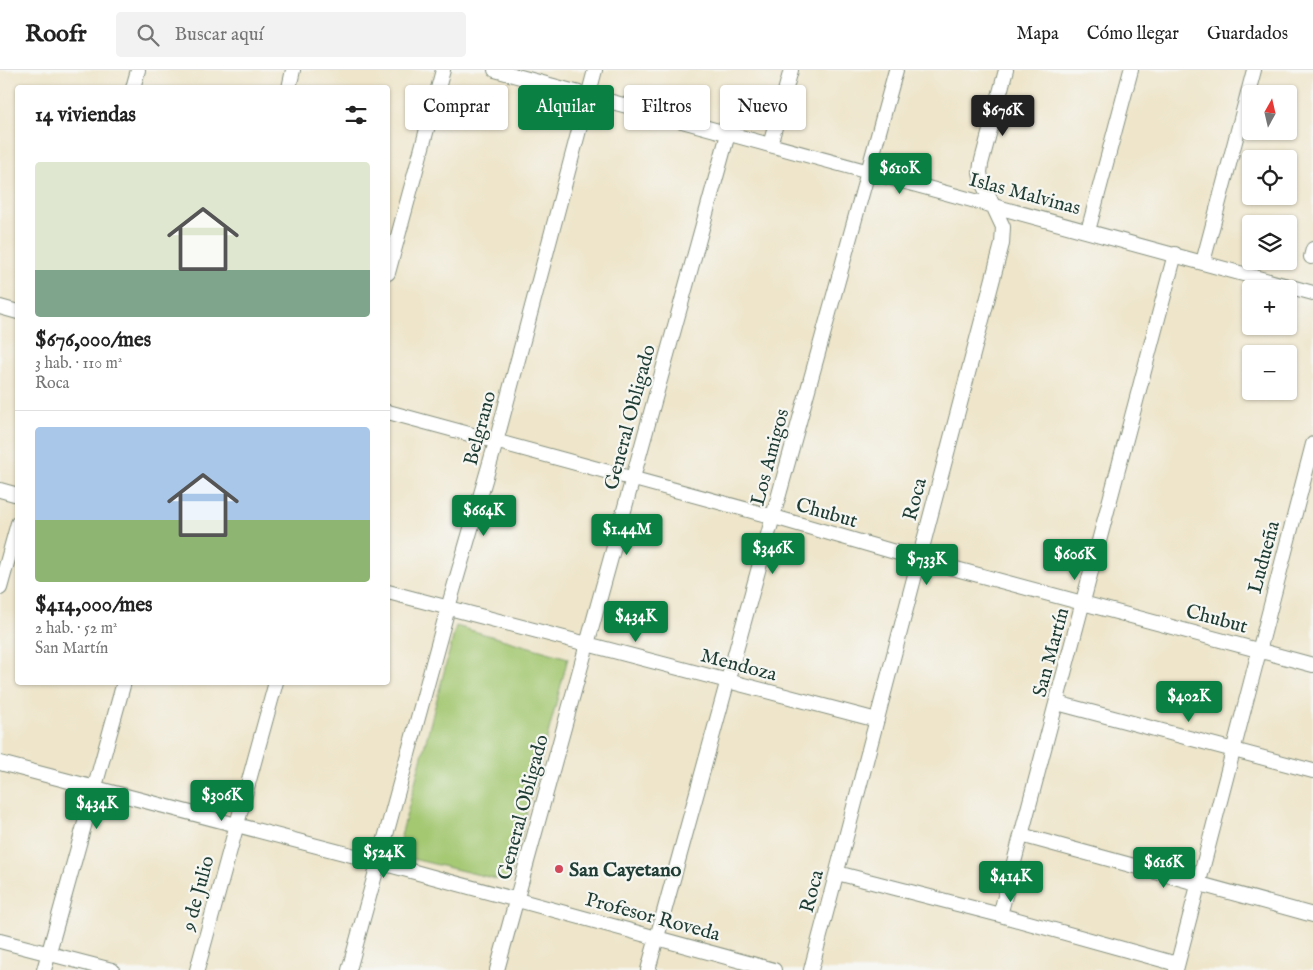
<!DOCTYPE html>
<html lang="es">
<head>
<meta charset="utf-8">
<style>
	body { margin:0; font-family:"IM FELL English",serif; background:#f2f2f2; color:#222; height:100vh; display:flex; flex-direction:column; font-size:19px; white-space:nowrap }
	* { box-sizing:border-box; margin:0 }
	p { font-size:16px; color:#767676 }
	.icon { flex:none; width:28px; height:28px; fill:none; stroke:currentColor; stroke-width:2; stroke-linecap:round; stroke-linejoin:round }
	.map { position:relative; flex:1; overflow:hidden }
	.side { position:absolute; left:15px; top:15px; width:375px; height:600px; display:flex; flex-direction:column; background:#fff; border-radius:5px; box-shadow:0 1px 4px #0004 }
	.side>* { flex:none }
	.banner { position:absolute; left:405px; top:15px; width:475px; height:45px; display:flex; gap:10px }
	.needle { width:32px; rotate:8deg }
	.tools { position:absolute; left:1242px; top:15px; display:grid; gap:10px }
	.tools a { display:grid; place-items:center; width:55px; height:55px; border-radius:5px; background:#fff; box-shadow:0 1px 4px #0004; font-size:25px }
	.price { position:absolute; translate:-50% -42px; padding:0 11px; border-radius:5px; background:#0b8043; color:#fff; font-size:16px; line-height:32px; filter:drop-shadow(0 1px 2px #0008) }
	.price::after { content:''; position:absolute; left:50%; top:30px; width:15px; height:11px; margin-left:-8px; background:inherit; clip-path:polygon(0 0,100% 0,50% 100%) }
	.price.on { background:#222; color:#fff }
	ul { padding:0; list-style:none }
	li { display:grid; align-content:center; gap:10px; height:265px; padding:0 20px }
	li+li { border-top:1px solid #e0e0e0 }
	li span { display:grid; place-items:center; height:155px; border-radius:5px; color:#555 }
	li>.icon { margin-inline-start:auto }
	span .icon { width:90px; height:90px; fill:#fffc; stroke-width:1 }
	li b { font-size:21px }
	h2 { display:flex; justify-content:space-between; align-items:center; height:60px; padding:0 20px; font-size:21px }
	.pill { padding:0 18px; border-radius:5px; background:#fff; box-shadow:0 1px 4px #0004; font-size:18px; line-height:45px }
	.pill.on { background:#0b8043; color:#fff }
	header { display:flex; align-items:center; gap:30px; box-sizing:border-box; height:70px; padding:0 25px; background:#fff; border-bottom:1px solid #e0e0e0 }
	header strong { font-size:24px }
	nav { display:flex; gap:28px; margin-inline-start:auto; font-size:18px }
	.search { width:350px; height:45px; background:#f2f2f2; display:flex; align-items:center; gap:12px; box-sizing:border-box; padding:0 18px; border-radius:5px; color:#767676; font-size:19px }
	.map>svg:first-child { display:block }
	.green { fill:#a4c872; stroke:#628253 }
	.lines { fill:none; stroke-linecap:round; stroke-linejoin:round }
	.minor-casing { stroke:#86917f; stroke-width:16 }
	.minor { stroke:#fff; stroke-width:14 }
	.poi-dot { fill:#d1495b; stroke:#f6f6f2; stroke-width:2 }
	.labels { text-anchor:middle; stroke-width:4.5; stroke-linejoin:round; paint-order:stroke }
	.street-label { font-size:20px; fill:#1f3d34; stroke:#f6f6f2 }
	.poi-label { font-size:20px; font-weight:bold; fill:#1f3d34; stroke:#f6f6f2; text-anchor:start }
</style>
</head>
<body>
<header>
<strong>Roofr</strong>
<div class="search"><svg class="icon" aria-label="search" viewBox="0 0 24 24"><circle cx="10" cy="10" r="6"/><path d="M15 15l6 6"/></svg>Buscar aquí</div>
<nav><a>Mapa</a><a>Cómo llegar</a><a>Guardados</a></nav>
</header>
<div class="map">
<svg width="1313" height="900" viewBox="0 0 1313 900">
	<rect width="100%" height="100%" fill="#f6f6f2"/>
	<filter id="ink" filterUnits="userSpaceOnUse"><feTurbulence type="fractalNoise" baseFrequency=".02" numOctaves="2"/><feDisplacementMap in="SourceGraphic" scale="10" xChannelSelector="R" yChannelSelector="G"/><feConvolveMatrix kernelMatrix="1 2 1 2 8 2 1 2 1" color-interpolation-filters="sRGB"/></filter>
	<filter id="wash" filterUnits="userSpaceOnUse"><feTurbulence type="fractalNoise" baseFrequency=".0096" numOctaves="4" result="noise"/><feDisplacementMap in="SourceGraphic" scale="20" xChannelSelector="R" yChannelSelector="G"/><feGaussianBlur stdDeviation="1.12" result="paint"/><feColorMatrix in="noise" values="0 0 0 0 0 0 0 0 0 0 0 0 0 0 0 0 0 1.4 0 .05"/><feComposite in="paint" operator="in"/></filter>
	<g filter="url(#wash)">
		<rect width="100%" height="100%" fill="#eee5ca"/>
		<path class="green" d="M456 556 568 588 509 812 396 785Z"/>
	</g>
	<g filter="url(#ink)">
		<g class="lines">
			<g class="minor-casing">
				<path id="minor" d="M495 0 1313 223
					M133 18 138 0
					M289 18 293 0
					M770 75 791 0
					M1088 161 1131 0
					M1311 187 1313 179
					M1203 192 1254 0
					M388 203 443 0
					M0 237 18 242
					M388 342 774 447 919 489 1313 595
					M0 420 18 425
					M0 518 18 453
					M388 522 877 650
					M1057 633 1313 701
					M0 693 378 792 774 900
					M1021 765 1313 845
					M837 803 1000 845 1177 894
					M1000 845 1175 184
					M0 871 112 900
					M44 900 124 612
					M197 900 276 612
					M349 900 448 538 496 372 595 0
					M497 900 728 64
					M648 900 896 0
					M811 900 1002 174 1003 157 982 112 980 103 981 94 1006 0
					M1176 900 1313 374"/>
			</g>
			<use href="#minor" class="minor"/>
		</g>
	</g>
	<circle class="poi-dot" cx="559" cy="799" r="5"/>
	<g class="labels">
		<g class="street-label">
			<text transform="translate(1025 123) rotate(15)" y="7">Islas Malvinas</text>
			<text transform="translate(629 347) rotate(-75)" y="7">General Obligado</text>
			<text transform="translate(479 358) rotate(-75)" y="7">Belgrano</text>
			<text transform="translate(769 387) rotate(-75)" y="7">Los Amigos</text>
			<text transform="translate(914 429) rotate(-75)" y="7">Roca</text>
			<text transform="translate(827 442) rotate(16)" y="7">Chubut</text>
			<text transform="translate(1263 487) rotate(-75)" y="7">Ludueña</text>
			<text transform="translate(1217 548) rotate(15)" y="7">Chubut</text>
			<text transform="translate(1050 582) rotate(-75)" y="7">San Martín</text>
			<text transform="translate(739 594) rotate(15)" y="7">Mendoza</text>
			<text transform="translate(522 737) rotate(-75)" y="7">General Obligado</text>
			<text transform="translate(811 821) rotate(-75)" y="7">Roca</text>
			<text transform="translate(197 823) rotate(-75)" y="7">9 de Julio</text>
			<text transform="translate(653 846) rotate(15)" y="7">Profesor Roveda</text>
		</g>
		<g class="poi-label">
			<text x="569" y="806">San Cayetano</text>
		</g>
	</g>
</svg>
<div class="tools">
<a><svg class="needle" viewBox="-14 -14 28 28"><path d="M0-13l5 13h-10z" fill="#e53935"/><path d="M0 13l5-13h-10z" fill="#767676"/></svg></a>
<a><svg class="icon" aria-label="locate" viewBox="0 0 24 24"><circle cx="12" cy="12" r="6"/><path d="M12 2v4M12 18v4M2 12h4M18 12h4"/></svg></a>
<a><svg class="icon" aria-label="layers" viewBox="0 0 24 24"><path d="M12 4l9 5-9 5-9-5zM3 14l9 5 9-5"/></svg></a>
<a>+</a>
<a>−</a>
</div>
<b class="price on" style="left:1003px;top:67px">$676K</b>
<b class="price" style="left:900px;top:125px">$610K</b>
<b class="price" style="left:484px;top:467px">$664K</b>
<b class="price" style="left:627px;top:486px">$1.44M</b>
<b class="price" style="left:773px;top:505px">$346K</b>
<b class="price" style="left:1075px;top:511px">$606K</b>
<b class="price" style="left:927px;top:516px">$733K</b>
<b class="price" style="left:636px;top:573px">$434K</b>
<b class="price" style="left:1189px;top:653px">$402K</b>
<b class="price" style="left:222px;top:752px">$306K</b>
<b class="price" style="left:97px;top:760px">$434K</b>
<b class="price" style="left:384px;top:809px">$524K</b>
<b class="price" style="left:1164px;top:819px">$616K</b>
<b class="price" style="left:1011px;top:833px">$414K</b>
<div class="banner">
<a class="pill">Comprar</a>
<a class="pill on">Alquilar</a>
<a class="pill">Filtros</a>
<a class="pill">Nuevo</a>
</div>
<section class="side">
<h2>14 viviendas<svg class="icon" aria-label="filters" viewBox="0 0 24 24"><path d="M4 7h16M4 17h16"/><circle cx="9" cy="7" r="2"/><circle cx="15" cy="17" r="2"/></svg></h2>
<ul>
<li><span style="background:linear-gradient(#dfe7d0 70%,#7fa58c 0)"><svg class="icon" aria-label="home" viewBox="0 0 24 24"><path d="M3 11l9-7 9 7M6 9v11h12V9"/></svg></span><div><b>$676,000/mes</b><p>3 hab. · 110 m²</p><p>Roca</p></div></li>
<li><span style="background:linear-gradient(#a9c7e8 60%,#8fb573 0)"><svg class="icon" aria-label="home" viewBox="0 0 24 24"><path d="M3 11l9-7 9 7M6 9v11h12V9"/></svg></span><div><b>$414,000/mes</b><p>2 hab. · 52 m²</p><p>San Martín</p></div></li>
</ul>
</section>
</div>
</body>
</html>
